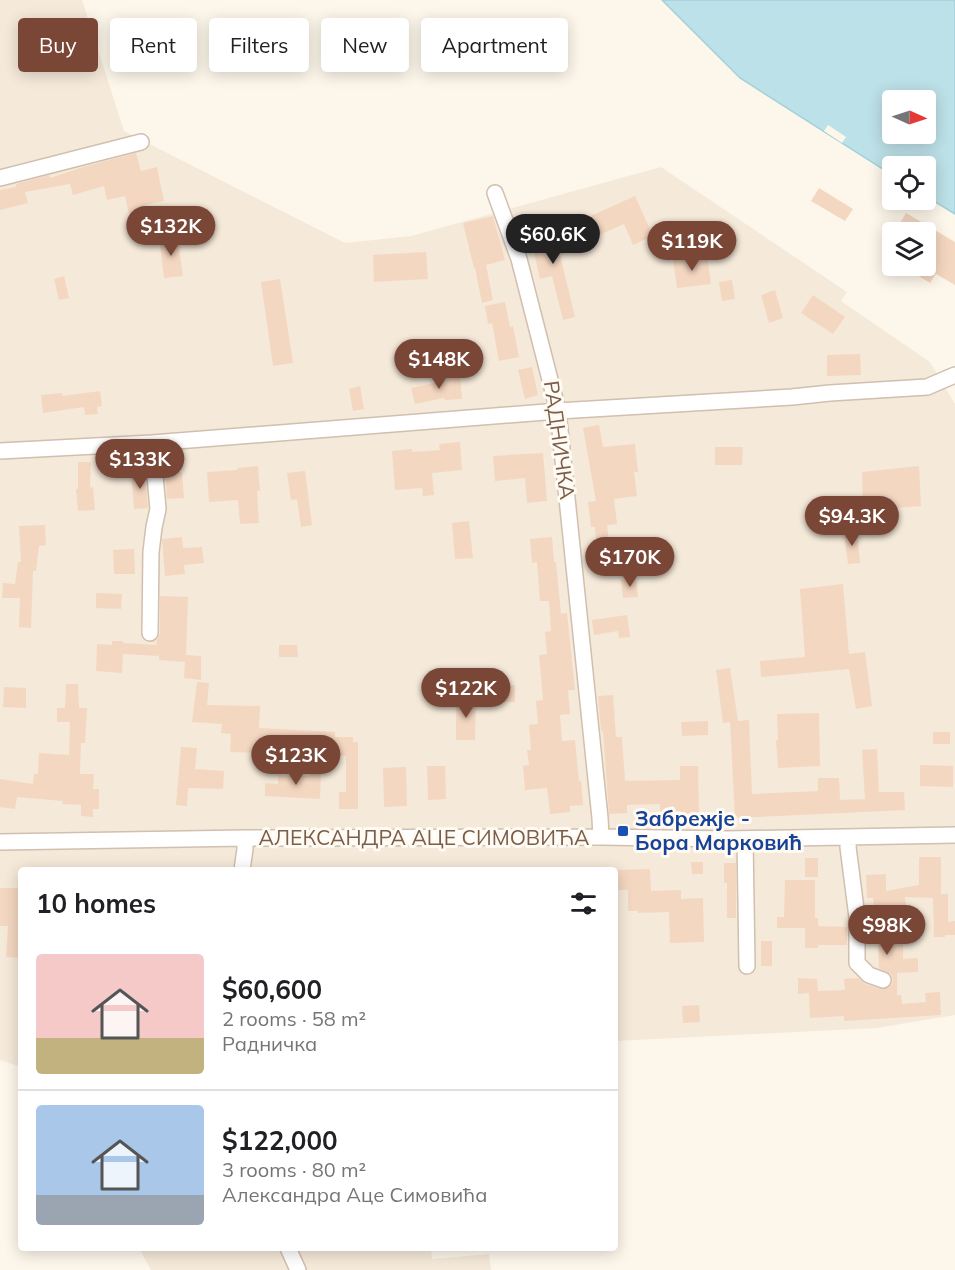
<!DOCTYPE html>
<html lang="en">
<head>
<meta charset="utf-8">
<style>
	body { margin:0; font-family:Mulish,sans-serif; background:#f6f6f6; color:#202124; height:100vh; display:flex; flex-direction:column; font-size:22px; white-space:nowrap }
	* { box-sizing:border-box; margin:0 }
	p { font-size:20px; color:#757577 }
	.icon { flex:none; width:33px; height:33px; fill:none; stroke:currentColor; stroke-width:2; stroke-linecap:round; stroke-linejoin:round }
	.map { position:relative; flex:1; overflow:hidden }
	.sheet { position:absolute; left:18px; top:867px; width:600px; height:384px; display:flex; flex-direction:column; background:#fff; border-radius:6px; box-shadow:0 3px 15px #0003 }
	.sheet>* { flex:none }
	.top-card { position:absolute; left:18px; top:18px; width:600px; height:54px; display:flex; gap:12px }
	.needle { width:39px; rotate:93deg }
	.buttons { position:absolute; left:882px; top:90px; display:grid; gap:12px }
	.buttons a { display:grid; place-items:center; width:54px; height:54px; border-radius:6px; background:#fff; box-shadow:0 3px 15px #0003; font-size:30px }
	.price { position:absolute; translate:-50% -51px; padding:0 14px; border-radius:21px; background:#7a4737; color:#fff; font-size:20px; line-height:39px; filter:drop-shadow(0 2px 3px #0008) }
	.price::after { content:''; position:absolute; left:50%; top:36px; width:18px; height:14px; margin-left:-9px; background:inherit; clip-path:polygon(0 0,100% 0,50% 100%) }
	.price.on { background:#222; color:#fff }
	ul { padding:0; list-style:none }
	li { display:flex; align-items:center; gap:18px; height:150px; padding:0 18px }
	li+li { border-top:2px solid #e0e0e0 }
	li span { display:grid; place-items:center; flex:none; width:168px; height:120px; border-radius:6px; color:#555 }
	li>.icon { margin-inline-start:auto }
	span .icon { width:72px; height:72px; fill:#fffc; stroke-width:1 }
	li b { font-size:26px }
	h2 { display:flex; justify-content:space-between; align-items:center; height:72px; padding:0 18px; font-size:26px }
	.chip { padding:0 21px; border-radius:6px; background:#fff; box-shadow:0 3px 15px #0003; font-size:21px; line-height:54px }
	.chip.on { background:#7a4737; color:#fff }
	.map>svg:first-child { display:block }
	.residential { fill:#f5e9d9 }
	.water { fill:#bde1e8; stroke:#a3d0da; stroke-width:1.5; fill-rule:evenodd }
	.pier { fill:#fdf7eb }
	.building { fill:#f4d7c1 }
	.lines { fill:none; stroke-linecap:round; stroke-linejoin:round }
	.minor-casing { stroke:#d1bfaf; stroke-width:18 }
	.minor { stroke:#fff; stroke-width:15 }
	.transit-dot { fill:#1a4fb4; stroke:#fffaf2; stroke-width:2 }
	.labels { text-anchor:middle; stroke-width:6; stroke-linejoin:round; paint-order:stroke }
	.street-label { font-size:21px; fill:#7a5e4c; stroke:#fffaf2 }
	.transit-label { font-size:21px; font-weight:bold; fill:#164399; stroke:#fffaf2; text-anchor:start }
</style>
</head>
<body>
<div class="map">
<svg width="955" height="1270" viewBox="0 0 955 1270">
	<rect width="100%" height="100%" fill="#fdf7eb"/>
	<path class="residential" d="M0 0H82L124 131 345 243 411 236 661 167 847 292 841 301 930 362 955 404V1015L877 1028 615 1041V870H21V1067L0 1060Z
		M139 1248H431L432 1259 489 1254 491 1270H151Z"/>
	<path class="water" d="M662 0H955V214L926 196V166H892V175L740 78ZM892 100H926V134H892Z"/>
	<path class="pier" d="M828 125 846 137 842 143 824 131Z"/>
	<path class="building" d="M136 153 141 171 157 167 164 201 145 205 146 211 129 214 125 196 107 200 104 186 73 195 70 184 25 192 28 203 0 210V190L16 187V184L49 175 50 178 83 167Z
		M819 188 853 209 845 221 811 201Z
		M635 196 653 236 633 245 624 224 590 239 582 220Z
		M906 213 955 242V285L936 274 930 283 917 275 923 266H926V232H895Z
		M493 216 505 260 486 265 493 300 482 303 475 268H474L463 223Z
		M562 227 567 253 560 255 575 317 563 320 552 276 540 279 530 234Z
		M177 235 183 276 164 278 159 237Z
		M426 252 428 279 374 282 373 255Z
		M707 255 711 284 677 288 673 260Z
		M64 276 69 298 59 300 54 279Z
		M280 279 293 363 273 366 261 282Z
		M732 280 735 299 722 301 719 282Z
		M775 290 783 318 769 323 761 295Z
		M813 295 845 317 833 334 801 313Z
		M505 302 510 327 513 326 519 357 499 361 492 323 488 324 485 306Z
		M860 354 861 375 827 376V355Z
		M532 367 538 395 525 399 518 370Z
		M460 375 462 399 445 400 444 398 415 404 411 388 443 381 442 377Z
		M360 386 364 409 353 411 349 389Z
		M100 391 102 406 97 407 98 414 85 415 84 407 43 413 41 395 62 393V396Z
		M599 425 603 447 635 444 638 472H634L637 496 614 499 617 524 607 525 610 553 597 554 595 527H591L588 502 596 501 583 428Z
		M460 442 462 470 432 473 434 495 423 496 422 488 395 490 392 451 412 449V452L440 450 439 444Z
		M715 447H743L742 465H715Z
		M543 453 547 501 527 503 525 478 495 481 493 456Z
		M78 462H91L90 488 93 487 95 510 78 511 76 489H78Z
		M258 466 260 491H257L259 523 240 524 238 500 209 502 207 472 238 470 237 468Z
		M919 466 921 506 863 510 862 472Z
		M145 471 148 508 134 509 131 472Z
		M305 471 312 525 301 527 297 499 291 500 287 473Z
		M182 472 184 498 167 499 165 474Z
		M469 521 473 558 455 559 452 523Z
		M45 525 46 545 39 546 36 571H33L31 628 19 627 20 598H2L3 583 15 584 18 562H21L19 526Z
		M857 530 860 563 848 564 844 531Z
		M182 537 183 548 202 547 204 563 184 565 185 574 165 576 162 539Z
		M552 537 554 562H556L561 614 567 613 575 690H568L570 714 560 715 562 741 575 740 579 781H581L583 805 570 806V812L550 814 547 788 525 790 523 766 529 765 527 750H531L529 725 538 724 536 701 543 700 539 655 547 654 545 632 551 631 549 601H540L537 562 532 563 530 539Z
		M629 544 631 557 619 558 617 545Z
		M134 549 135 574H114L113 550Z
		M636 579 638 597 623 598 621 580Z
		M843 584 849 654 865 652 872 706 856 709 849 669 761 677 760 661 805 657 800 589Z
		M96 593 122 594 121 609 96 608Z
		M160 596 188 597 186 655 201 656V680L184 678 185 662 159 660V656L123 654 122 673 96 671 97 644 112 645V641H123V643L156 645 157 640 160 633Z
		M627 615 630 637 619 638 618 631 594 635 592 620Z
		M279 645H297L298 657H279Z
		M730 668 738 721 749 720 752 794 818 791V778H839L840 800 865 799 862 750 877 749 879 792H904L905 810 735 818 730 722 723 723 716 670Z
		M197 682 209 683 207 705 260 706 259 728 335 732V737H353V742H358V809H339V792H346V756L325 755V745L264 741 263 753 230 752 231 734 221 733 222 724 192 722Z
		M66 684H78L79 708H87L85 743H81L80 774H94L93 789H99V809H93V817L81 816V805L62 804 63 801 17 797 15 809 0 807V779L33 784 34 774H38L39 753 69 755 70 722H57V708H65Z
		M504 685H515V702H503Z
		M4 687 26 688V708L3 707Z
		M613 695 616 737H622L625 781 680 780V766H698L699 814 681 815V811H660V804L627 805V813L609 814 603 731H601L598 696Z
		M463 696H476L475 740H456V705H463Z
		M819 713 820 766 778 768 776 740H778L777 714Z
		M708 721V735L682 736 681 722Z
		M933 732H950V744H933Z
		M181 747 197 748 195 769 224 771 223 789 188 788 187 806 176 805Z
		M920 765 953 766V787L920 786Z
		M427 766H445L446 799 428 800Z
		M406 767 407 806 384 807 383 768Z
		M310 770 321 771 320 799 265 796V783L278 784V775L309 776Z
		M919 857H941V894H948V922L955 921V935H945V937H934L933 898 905 897 906 907 886 911 889 944H903V959L918 958V972L897 973V995H901L902 1004 926 1002 925 993 940 992 941 1015 844 1021V1016L810 1018 809 993 798 994V978L817 979 818 991 845 990 844 979 859 978 865 984 880 989H885L892 984 893 979 891 974 879 968 878 944 873 898H867L866 875 886 874V891L919 885Z
		M805 858H818V877H805Z
		M691 862H703V874H692Z
		M724 863H736V918H727V883H724Z
		M650 869 651 891 681 890V899L703 898 704 942 670 943 669 912 638 913V911H628V890H615V870Z
		M785 880H815V918H818V926L847 927V945H818V948H805V928H777V917H784Z
		M0 888H21V958L6 957 8 926H0Z
		M761 941H772V966H761Z
		M699 1005 700 1022 683 1023 682 1006Z"/>
	<g class="lines">
		<g class="minor-casing">
			<path id="minor" d="M0 178 141 142
				M495 193 519 259 558 411 600 818 601 837
				M0 451 152 443 558 411 792 397 830 393 927 387 955 375
				M150 633 151 552 154 527 158 509 152 443
				M849 837 848 847 857 917V963L869 975 883 980
				M745 839 747 966
				M0 842 245 838 601 837 727 839 955 835
				M242 870 245 849V838
				M288 1248 298 1270"/>
		</g>
		<use href="#minor" class="minor"/>
	</g>
	<rect class="transit-dot" x="617" y="825" width="12" height="12" rx="3"/>
	<g class="labels">
		<g class="street-label">
			<text transform="translate(559 440) rotate(82)" y="7">РАДНИЧКА</text>
			<text x="424" y="845">АЛЕКСАНДРА АЦЕ СИМОВИЋА</text>
		</g>
		<g class="transit-label">
			<text x="635" y="826">Забрежје -<tspan x="635" dy="24">Бора Марковић</tspan></text>
		</g>
	</g>
</svg>
<div class="buttons">
<a><svg class="needle" viewBox="-14 -14 28 28"><path d="M0-13l5 13h-10z" fill="#e53935"/><path d="M0 13l5-13h-10z" fill="#757577"/></svg></a>
<a><svg class="icon" aria-label="locate" viewBox="0 0 24 24"><circle cx="12" cy="12" r="6"/><path d="M12 2v4M12 18v4M2 12h4M18 12h4"/></svg></a>
<a><svg class="icon" aria-label="layers" viewBox="0 0 24 24"><path d="M12 4l9 5-9 5-9-5zM3 14l9 5 9-5"/></svg></a>
</div>
<b class="price" style="left:171px;top:257px">$132K</b>
<b class="price on" style="left:553px;top:265px">$60.6K</b>
<b class="price" style="left:692px;top:272px">$119K</b>
<b class="price" style="left:439px;top:390px">$148K</b>
<b class="price" style="left:140px;top:490px">$133K</b>
<b class="price" style="left:852px;top:547px">$94.3K</b>
<b class="price" style="left:630px;top:588px">$170K</b>
<b class="price" style="left:466px;top:719px">$122K</b>
<b class="price" style="left:296px;top:786px">$123K</b>
<b class="price" style="left:887px;top:956px">$98K</b>
<div class="top-card">
<a class="chip on">Buy</a>
<a class="chip">Rent</a>
<a class="chip">Filters</a>
<a class="chip">New</a>
<a class="chip">Apartment</a>
</div>
<section class="sheet">
<h2>10 homes<svg class="icon" aria-label="filters" viewBox="0 0 24 24"><path d="M4 7h16M4 17h16"/><circle cx="9" cy="7" r="2"/><circle cx="15" cy="17" r="2"/></svg></h2>
<ul>
<li><span style="background:linear-gradient(#f6c9c9 70%,#c2b280 0)"><svg class="icon" aria-label="home" viewBox="0 0 24 24"><path d="M3 11l9-7 9 7M6 9v11h12V9"/></svg></span><div><b>$60,600</b><p>2 rooms · 58 m²</p><p>Радничка</p></div></li>
<li><span style="background:linear-gradient(#a9c7e8 75%,#9aa5b1 0)"><svg class="icon" aria-label="home" viewBox="0 0 24 24"><path d="M3 11l9-7 9 7M6 9v11h12V9"/></svg></span><div><b>$122,000</b><p>3 rooms · 80 m²</p><p>Александра Аце Симовића</p></div></li>
</ul>
</section>
</div>
</body>
</html>
